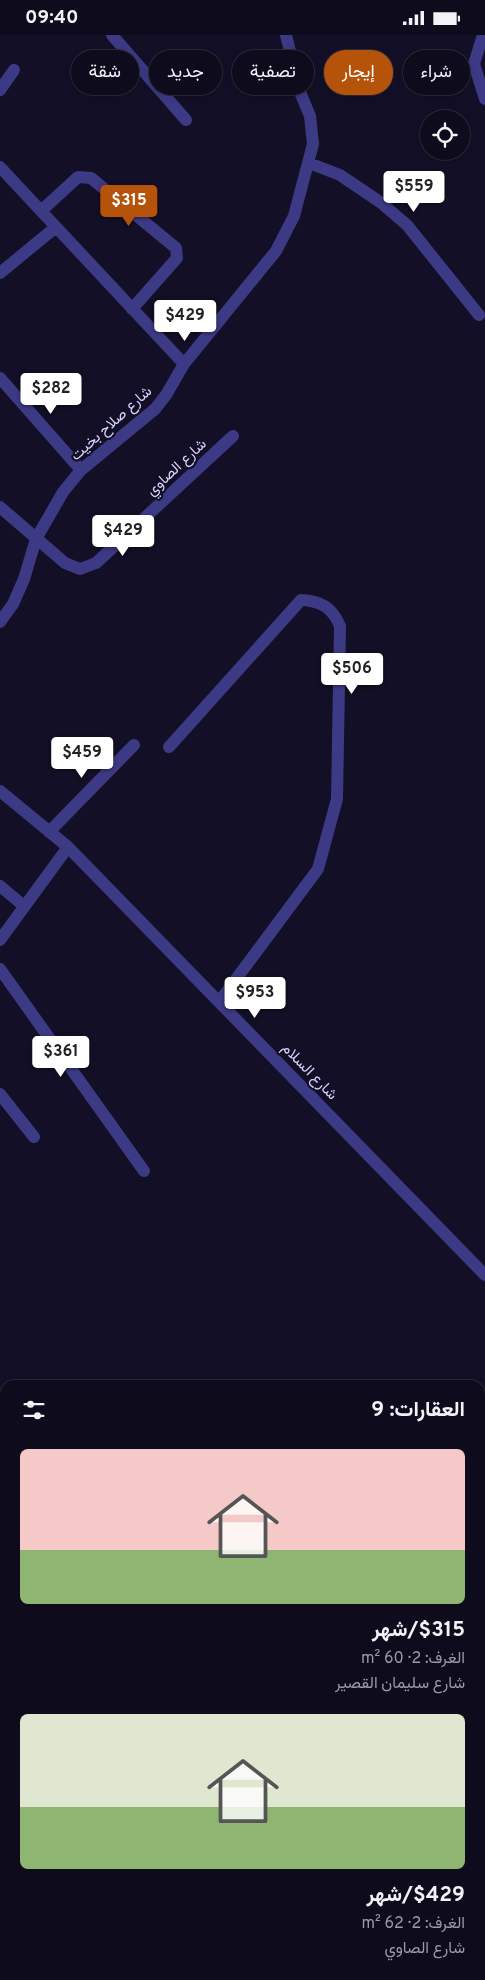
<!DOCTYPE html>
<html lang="ar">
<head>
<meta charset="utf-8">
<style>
	body { margin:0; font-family:Overpass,Vazirmatn,sans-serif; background:#1c1929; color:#f1f3f6; direction:rtl; height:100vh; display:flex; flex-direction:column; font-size:19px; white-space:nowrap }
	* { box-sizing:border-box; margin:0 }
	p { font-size:16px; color:#9b9ba3 }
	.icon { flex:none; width:28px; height:28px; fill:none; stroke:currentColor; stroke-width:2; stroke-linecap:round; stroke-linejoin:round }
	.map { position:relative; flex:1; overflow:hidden; direction:ltr }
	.side { position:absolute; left:0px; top:1345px; width:485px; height:600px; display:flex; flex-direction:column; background:#0e0b1c; border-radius:15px 15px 0 0; box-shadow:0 2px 8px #0003,0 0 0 1px #2e2b3b; direction:rtl }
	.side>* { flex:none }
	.hud { position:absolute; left:15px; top:15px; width:455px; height:45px; direction:rtl; display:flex; gap:10px }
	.buttons { position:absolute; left:420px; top:75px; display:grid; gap:10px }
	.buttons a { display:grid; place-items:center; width:50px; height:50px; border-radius:50%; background:#0e0b1c; box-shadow:0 2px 8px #0003,0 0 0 1px #2e2b3b; font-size:25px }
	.price { position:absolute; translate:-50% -42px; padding:0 11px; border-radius:5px; background:#fff; color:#222; font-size:16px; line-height:32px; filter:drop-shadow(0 1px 2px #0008) }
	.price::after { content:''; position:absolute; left:50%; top:30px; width:15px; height:11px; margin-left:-8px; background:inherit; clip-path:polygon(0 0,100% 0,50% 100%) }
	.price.current { background:#b45309; color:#fff }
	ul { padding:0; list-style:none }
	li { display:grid; align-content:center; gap:10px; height:265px; padding:0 20px }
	li span { display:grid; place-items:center; height:155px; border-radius:8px; color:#555 }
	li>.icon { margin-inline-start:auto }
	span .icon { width:90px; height:90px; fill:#fffc; stroke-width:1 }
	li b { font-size:21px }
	h2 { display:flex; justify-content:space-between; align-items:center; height:60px; padding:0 20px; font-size:21px }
	.chip { padding:0 18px; border-radius:22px; background:#0e0b1c; box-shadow:0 2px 8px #0003,0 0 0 1px #2e2b3b; font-size:18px; line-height:45px }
	.chip.current { background:#b45309; color:#fff }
	.status { display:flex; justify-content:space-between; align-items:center; height:35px; padding:0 25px; background:#0e0b1c; direction:ltr }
	.status svg { height:14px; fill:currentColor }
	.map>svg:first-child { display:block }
	.green { fill:#12302f }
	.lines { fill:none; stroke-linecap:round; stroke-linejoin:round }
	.minor { stroke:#3d3a85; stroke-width:12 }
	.highway { stroke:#ff4fa3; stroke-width:15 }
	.rail-casing { stroke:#00e5ff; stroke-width:5.5 }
	.rail { stroke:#130f26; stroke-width:4; stroke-dasharray:11; stroke-linecap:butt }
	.labels { text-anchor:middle; stroke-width:4.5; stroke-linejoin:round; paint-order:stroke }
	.street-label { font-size:15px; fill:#d9d4ff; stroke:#130f26 }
</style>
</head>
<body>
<div class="status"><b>09:40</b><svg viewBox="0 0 49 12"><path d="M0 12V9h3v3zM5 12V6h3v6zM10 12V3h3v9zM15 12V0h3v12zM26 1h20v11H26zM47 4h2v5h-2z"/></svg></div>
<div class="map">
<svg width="485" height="1945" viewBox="0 0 485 1945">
	<rect width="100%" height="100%" fill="#130f26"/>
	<path class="green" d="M485 1845V1945H416L419 1940H480V1850Z"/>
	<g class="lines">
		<path class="minor" d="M112 0 186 85
			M483 0 474 29 485 64
			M0 55 14 35
			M309 128 340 140 380 167 407 190 479 280
			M0 132 184 329
			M41 176 78 142 91 143 176 213 177 223 132 274
			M0 238 56 192
			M0 343 81 435
			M0 472 65 528 80 534 96 528 233 401
			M0 587 13 569 24 544 36 504 63 457 81 435 155 374 166 360 184 329 276 216 294 181 313 109 310 81 300 57 286 0
			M169 712 301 565C321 566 332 572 340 591L337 764 318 834 219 967
			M0 756 68 812 485 1240
			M49 797 134 710
			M0 851 24 871
			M0 905 68 812
			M0 934 144 1136
			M0 1059 34 1102
			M480 1554 485 1546
			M480 1655 485 1665
			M480 1809 485 1803
			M0 1856 5 1854
			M0 1907 5 1895
			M417 1940 425 1945
			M44 1945 47 1940
			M392 1945 395 1940"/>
		<path class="highway" d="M480 1591 485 1589
			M480 1637 485 1636
			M0 1739 5 1737
			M0 1794 5 1793"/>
		<g class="rail-casing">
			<path id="rail" d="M480 1626 485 1619
				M305 1945 307 1940"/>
		</g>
		<use href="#rail" class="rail"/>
	</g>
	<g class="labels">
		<g class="street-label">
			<text transform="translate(111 388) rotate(-42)" y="5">شارع صلاح بخيت</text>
			<text transform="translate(176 432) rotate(-43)" y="5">شارع الصاوي</text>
			<text transform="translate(310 1036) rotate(46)" y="5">شارع السلام</text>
		</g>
	</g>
</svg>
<div class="buttons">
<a><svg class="icon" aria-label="locate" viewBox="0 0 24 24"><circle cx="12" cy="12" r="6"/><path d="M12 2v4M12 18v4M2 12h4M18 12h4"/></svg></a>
</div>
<b class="price" style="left:414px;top:178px">$559</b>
<b class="price current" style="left:129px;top:192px">$315</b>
<b class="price" style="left:185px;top:307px">$429</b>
<b class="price" style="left:51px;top:380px">$282</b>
<b class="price" style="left:123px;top:522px">$429</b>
<b class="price" style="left:352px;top:660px">$506</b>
<b class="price" style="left:82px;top:744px">$459</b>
<b class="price" style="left:255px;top:984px">$953</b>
<b class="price" style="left:61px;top:1043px">$361</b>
<div class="hud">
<a class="chip">شراء</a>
<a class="chip current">إيجار</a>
<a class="chip">تصفية</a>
<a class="chip">جديد</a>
<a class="chip">شقة</a>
</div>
<section class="side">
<h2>العقارات: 9<svg class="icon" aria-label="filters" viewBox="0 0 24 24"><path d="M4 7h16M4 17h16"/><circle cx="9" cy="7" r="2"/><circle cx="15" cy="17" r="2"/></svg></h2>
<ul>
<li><span style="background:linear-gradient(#f6c9c9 65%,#8fb573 0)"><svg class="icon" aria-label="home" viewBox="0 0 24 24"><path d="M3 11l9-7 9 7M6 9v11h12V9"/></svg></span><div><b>$315/شهر</b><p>الغرف: 2 · 60 m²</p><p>شارع سليمان القصير</p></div></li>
<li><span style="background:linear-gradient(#dfe7d0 60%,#8fb573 0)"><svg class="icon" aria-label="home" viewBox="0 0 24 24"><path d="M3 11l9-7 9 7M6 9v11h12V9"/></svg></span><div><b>$429/شهر</b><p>الغرف: 2 · 62 m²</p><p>شارع الصاوي</p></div></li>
</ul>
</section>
</div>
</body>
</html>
